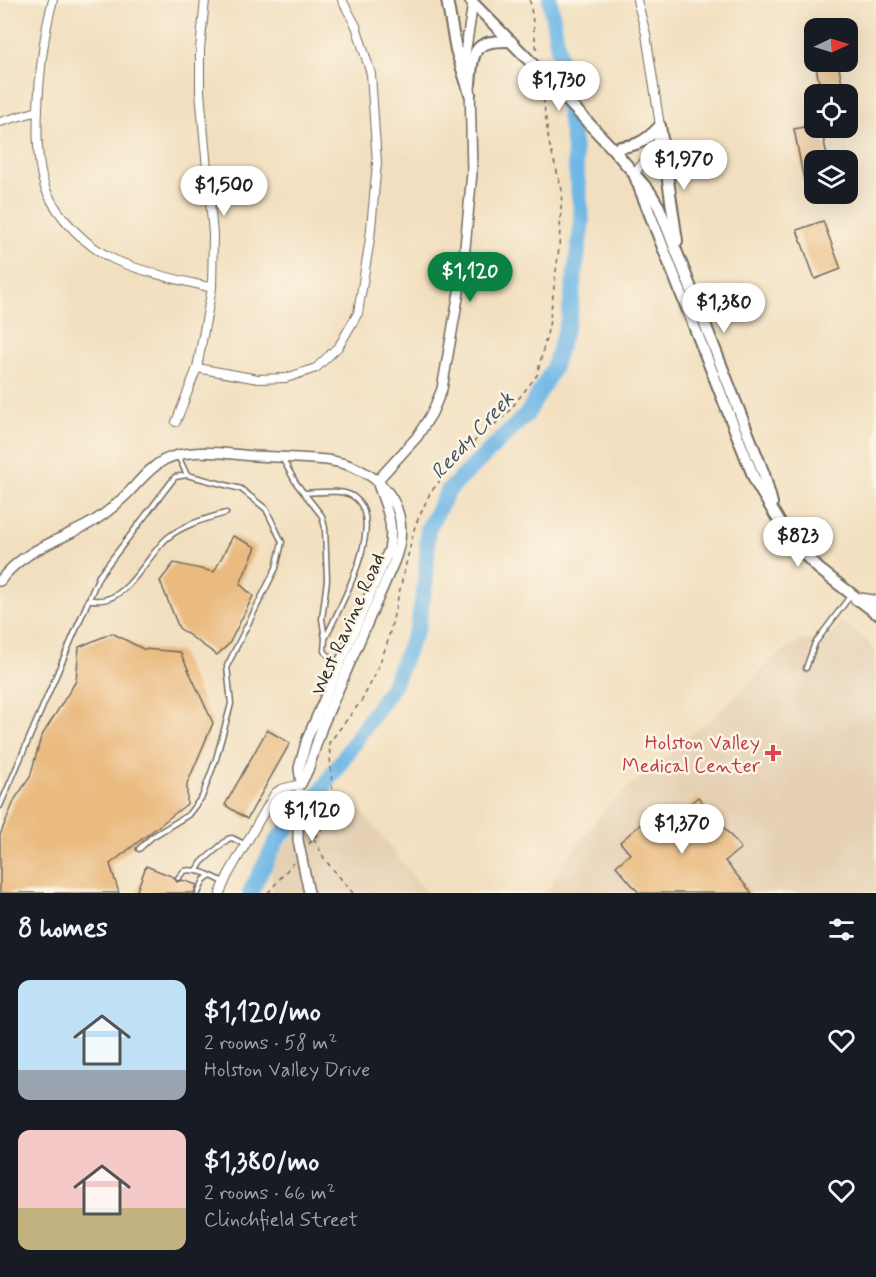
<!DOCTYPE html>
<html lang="en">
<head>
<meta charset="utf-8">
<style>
	body { margin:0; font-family:Mynerve,sans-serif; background:#242831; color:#f1f3f6; height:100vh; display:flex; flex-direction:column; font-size:22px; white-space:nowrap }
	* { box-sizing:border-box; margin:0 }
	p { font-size:20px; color:#9ea1a6 }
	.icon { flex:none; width:33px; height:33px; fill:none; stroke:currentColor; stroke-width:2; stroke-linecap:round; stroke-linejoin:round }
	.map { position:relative; height:893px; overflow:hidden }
	.details { display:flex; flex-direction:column; background:#171b24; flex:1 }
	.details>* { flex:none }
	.needle { width:39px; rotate:86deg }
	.controls { position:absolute; left:804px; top:18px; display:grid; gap:12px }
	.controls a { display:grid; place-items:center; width:54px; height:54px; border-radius:12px; background:#171b24; box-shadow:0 6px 24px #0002; font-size:30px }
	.price { position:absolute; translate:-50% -51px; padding:0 14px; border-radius:21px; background:#fff; color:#222; font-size:20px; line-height:39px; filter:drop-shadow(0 2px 3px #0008) }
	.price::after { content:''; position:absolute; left:50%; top:36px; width:18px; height:14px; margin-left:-9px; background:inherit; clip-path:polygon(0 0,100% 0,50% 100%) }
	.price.selected { background:#0b8043; color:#fff }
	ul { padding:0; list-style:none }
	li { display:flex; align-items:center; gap:18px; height:150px; padding:0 18px }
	li span { display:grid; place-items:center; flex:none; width:168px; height:120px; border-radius:12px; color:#555 }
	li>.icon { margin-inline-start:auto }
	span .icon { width:72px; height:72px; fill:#fffc; stroke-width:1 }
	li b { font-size:26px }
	h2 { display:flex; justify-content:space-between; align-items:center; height:72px; padding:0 18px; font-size:26px }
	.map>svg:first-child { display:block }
	.built { fill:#e5d0b4 }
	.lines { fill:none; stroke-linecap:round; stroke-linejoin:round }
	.river { stroke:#6eb7e6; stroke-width:16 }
	.building { fill:#eaba7f }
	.service-casing { stroke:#716a5f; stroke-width:7 }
	.minor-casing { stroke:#716a5f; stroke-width:10 }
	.tertiary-casing { stroke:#716a5f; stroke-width:12 }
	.secondary-casing { stroke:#716a5f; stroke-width:14 }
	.trunk-casing { stroke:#716a5f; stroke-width:15 }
	.path { stroke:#716a5f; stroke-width:1.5; stroke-dasharray:4.5 4.5; stroke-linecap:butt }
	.service { stroke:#fff; stroke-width:4 }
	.minor { stroke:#fff; stroke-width:8 }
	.tertiary { stroke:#fff; stroke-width:9 }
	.secondary { stroke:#fff; stroke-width:10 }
	.trunk { stroke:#fff; stroke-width:12 }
	.tertiary-bridge-casing { stroke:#716a5f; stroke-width:12; stroke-linecap:butt }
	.secondary-bridge-casing { stroke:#716a5f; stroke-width:14; stroke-linecap:butt }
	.tertiary-bridge { stroke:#fff; stroke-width:9 }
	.secondary-bridge { stroke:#fff; stroke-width:10 }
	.health-dot { fill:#e0444e; stroke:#fcf5e5; stroke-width:2 }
	.labels { text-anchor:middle; stroke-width:5; stroke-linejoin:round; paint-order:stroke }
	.street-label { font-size:20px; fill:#2b2b2b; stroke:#fcf5e5 }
	.health-label { font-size:20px; fill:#be3a42; stroke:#fcf5e5; text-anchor:end }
	.water-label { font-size:21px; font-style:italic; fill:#3f5563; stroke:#fcf5e5 }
</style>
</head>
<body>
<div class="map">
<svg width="876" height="893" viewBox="0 0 876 893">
	<rect width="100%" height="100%" fill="#fcf5e5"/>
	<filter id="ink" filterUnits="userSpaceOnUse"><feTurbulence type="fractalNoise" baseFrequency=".0167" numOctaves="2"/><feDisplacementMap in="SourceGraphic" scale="12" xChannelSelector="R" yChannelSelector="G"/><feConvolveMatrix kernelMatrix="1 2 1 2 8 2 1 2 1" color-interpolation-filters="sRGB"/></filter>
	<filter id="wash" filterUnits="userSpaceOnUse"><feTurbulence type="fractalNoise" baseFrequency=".008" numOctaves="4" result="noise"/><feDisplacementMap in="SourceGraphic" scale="24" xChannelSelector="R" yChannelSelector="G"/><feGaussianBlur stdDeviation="1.35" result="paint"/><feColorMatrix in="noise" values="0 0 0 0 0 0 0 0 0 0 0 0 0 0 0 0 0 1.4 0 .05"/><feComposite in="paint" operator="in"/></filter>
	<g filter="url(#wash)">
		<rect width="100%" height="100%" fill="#f2dfbf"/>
		<path class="built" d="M841 621 862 636 876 652V893H547L566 859 610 803 729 703 771 660 790 646 805 640 826 642Z
			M341 791 353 800 426 893H273L271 868 278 853 324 803 336 792Z"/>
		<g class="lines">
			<path class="river" d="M250 893 277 840 319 794 393 685 418 626 426 578 428 529 448 491 527 414 553 369 569 318 582 221 573 141 550 0"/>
		</g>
		<g id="blocks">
			<path class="building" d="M815 62H838L843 89 821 93Z
				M814 125V128H821L828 160H814V189L806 191 794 129Z
				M823 221 841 269 815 279 797 230Z
				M233 536 256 547 240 584 253 596 229 644 217 655 179 628 160 581 174 563 214 572Z
				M112 633 143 649 180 652 213 723 187 784V804L110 864 119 893H0V835L15 799 30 777 41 737 76 681 79 647Z
				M267 730 290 743 247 819 225 805Z
				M698 797 741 848 725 861 752 893H639L616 866 630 854 620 842 656 811 666 824Z
				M146 866 174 877 177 882 182 880 197 885 194 893H136Z"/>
		</g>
	</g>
	<g filter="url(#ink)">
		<use href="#blocks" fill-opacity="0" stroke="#716a5f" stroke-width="1.5"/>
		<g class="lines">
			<g class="service-casing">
				<path id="service" d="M282 458 296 483 322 516 325 528 327 580 322 619 325 639 324 651 331 658 340 661
					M304 493C319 493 341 488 354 497 388 522 339 608 326 637
					M88 600C94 600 101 601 107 599 130 593 149 555 166 539 182 525 205 519 226 513
					M806 668 815 643 851 595
					M0 806 99 576 175 477 187 475
					M139 849 152 837 188 815 202 797 216 759 231 704 227 666 276 568 282 542 266 509 241 489 187 475 178 456
					M197 870 202 862 228 839 232 838 244 844
					M178 878 184 871C198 868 211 876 224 882
					M198 893 204 880 209 876"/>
			</g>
			<g class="minor-casing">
				<path id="minor" d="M53 0C41 43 29 148 46 190 58 218 87 247 115 260 146 273 180 280 212 288
					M0 122 38 111
					M634 174 657 146 660 126 646 34 637 0
					M197 368 258 379 286 378 316 368 339 346 358 313 370 239 377 163 371 74 356 26 342 0
					M176 422 197 368 212 288 213 234 200 92V49L205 0
					M220 893 228 875 275 793 281 789 301 784"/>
			</g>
			<g class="tertiary-casing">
				<path id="tertiary" d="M377 481 417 437 432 413 442 389 463 269 472 173 470 84 465 54 473 3
					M0 581C22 551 55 542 87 525 102 517 115 506 127 494 139 482 148 469 164 460 190 447 226 454 254 456 279 457 303 458 327 460 381 468 416 508 394 562L322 727 308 770 301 784
					M301 784 299 768 307 739 389 550C395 521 385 507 377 481"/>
			</g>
			<g class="secondary-casing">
				<path id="secondary" d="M447 0 456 50 470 94
					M470 0 526 57
					M470 84C473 50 473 40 511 41
					M660 126 677 241
					M612 148 650 192 659 207 764 474 772 503
					M612 148C636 146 643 144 660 126
					M634 174 756 483 791 541 819 569 876 613"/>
			</g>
			<g class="trunk-casing">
				<path id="trunk" d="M857 599 876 602"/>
			</g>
			<path class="path" d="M530 0 537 53
				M314 839 325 860 353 893
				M309 844 332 817 334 811 329 743 362 700 375 675 387 644 415 526 430 493 466 448 506 415 537 375 549 326 559 248 562 190 549 143 542 90
				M268 893 293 863"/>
			<use href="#service" class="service"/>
			<use href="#minor" class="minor"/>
			<use href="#tertiary" class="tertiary"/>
			<use href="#secondary" class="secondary"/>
			<use href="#trunk" class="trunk"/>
			<g class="tertiary-bridge-casing">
				<path id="tertiary-bridge" d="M299 793 298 840 309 893"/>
			</g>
			<g class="secondary-bridge-casing">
				<path id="secondary-bridge" d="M526 57 612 148"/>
			</g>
			<use href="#tertiary-bridge" class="tertiary-bridge"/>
			<use href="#secondary-bridge" class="secondary-bridge"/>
		</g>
	</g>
	<path class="health-dot" d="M770 744h6v6h6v6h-6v6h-6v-6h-6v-6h6z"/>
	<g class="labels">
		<g class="street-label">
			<text transform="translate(347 624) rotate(-66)" y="7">West Ravine Road</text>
		</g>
		<g class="health-label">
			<text x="760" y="749">Holston Valley<tspan x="760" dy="23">Medical Center</tspan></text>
		</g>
		<g class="water-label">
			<text transform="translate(472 435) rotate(-47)" y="7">Reedy Creek</text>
		</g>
	</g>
</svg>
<div class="controls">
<a><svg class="needle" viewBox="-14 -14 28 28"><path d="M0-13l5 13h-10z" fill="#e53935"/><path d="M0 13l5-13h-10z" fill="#9ea1a6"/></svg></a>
<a><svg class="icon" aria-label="locate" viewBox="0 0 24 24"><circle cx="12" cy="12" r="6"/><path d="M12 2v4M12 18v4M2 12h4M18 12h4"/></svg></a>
<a><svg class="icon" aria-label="layers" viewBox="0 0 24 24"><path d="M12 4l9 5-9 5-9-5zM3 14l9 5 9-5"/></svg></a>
</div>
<b class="price" style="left:559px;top:112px">$1,730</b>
<b class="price" style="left:684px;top:191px">$1,970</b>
<b class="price" style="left:224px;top:217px">$1,500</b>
<b class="price selected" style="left:470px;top:303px">$1,120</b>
<b class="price" style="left:724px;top:334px">$1,380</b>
<b class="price" style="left:798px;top:568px">$823</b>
<b class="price" style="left:312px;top:842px">$1,120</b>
<b class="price" style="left:682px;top:855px">$1,370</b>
</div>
<section class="details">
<h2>8 homes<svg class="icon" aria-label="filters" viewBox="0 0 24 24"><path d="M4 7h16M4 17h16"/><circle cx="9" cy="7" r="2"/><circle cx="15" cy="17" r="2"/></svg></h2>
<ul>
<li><span style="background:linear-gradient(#bfe0f5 75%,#9aa5b1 0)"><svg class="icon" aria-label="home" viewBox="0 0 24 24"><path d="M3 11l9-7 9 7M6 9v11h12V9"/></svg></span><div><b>$1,120/mo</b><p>2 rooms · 58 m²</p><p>Holston Valley Drive</p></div><svg class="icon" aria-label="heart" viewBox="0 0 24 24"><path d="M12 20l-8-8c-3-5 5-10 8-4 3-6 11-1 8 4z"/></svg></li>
<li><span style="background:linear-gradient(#f6c9c9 65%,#c2b280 0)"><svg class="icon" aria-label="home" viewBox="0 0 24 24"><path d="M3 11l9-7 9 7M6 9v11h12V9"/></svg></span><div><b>$1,380/mo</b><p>2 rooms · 66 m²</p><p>Clinchfield Street</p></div><svg class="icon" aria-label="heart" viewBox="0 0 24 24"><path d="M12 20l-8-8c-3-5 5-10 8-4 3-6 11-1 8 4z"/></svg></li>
</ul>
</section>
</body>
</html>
